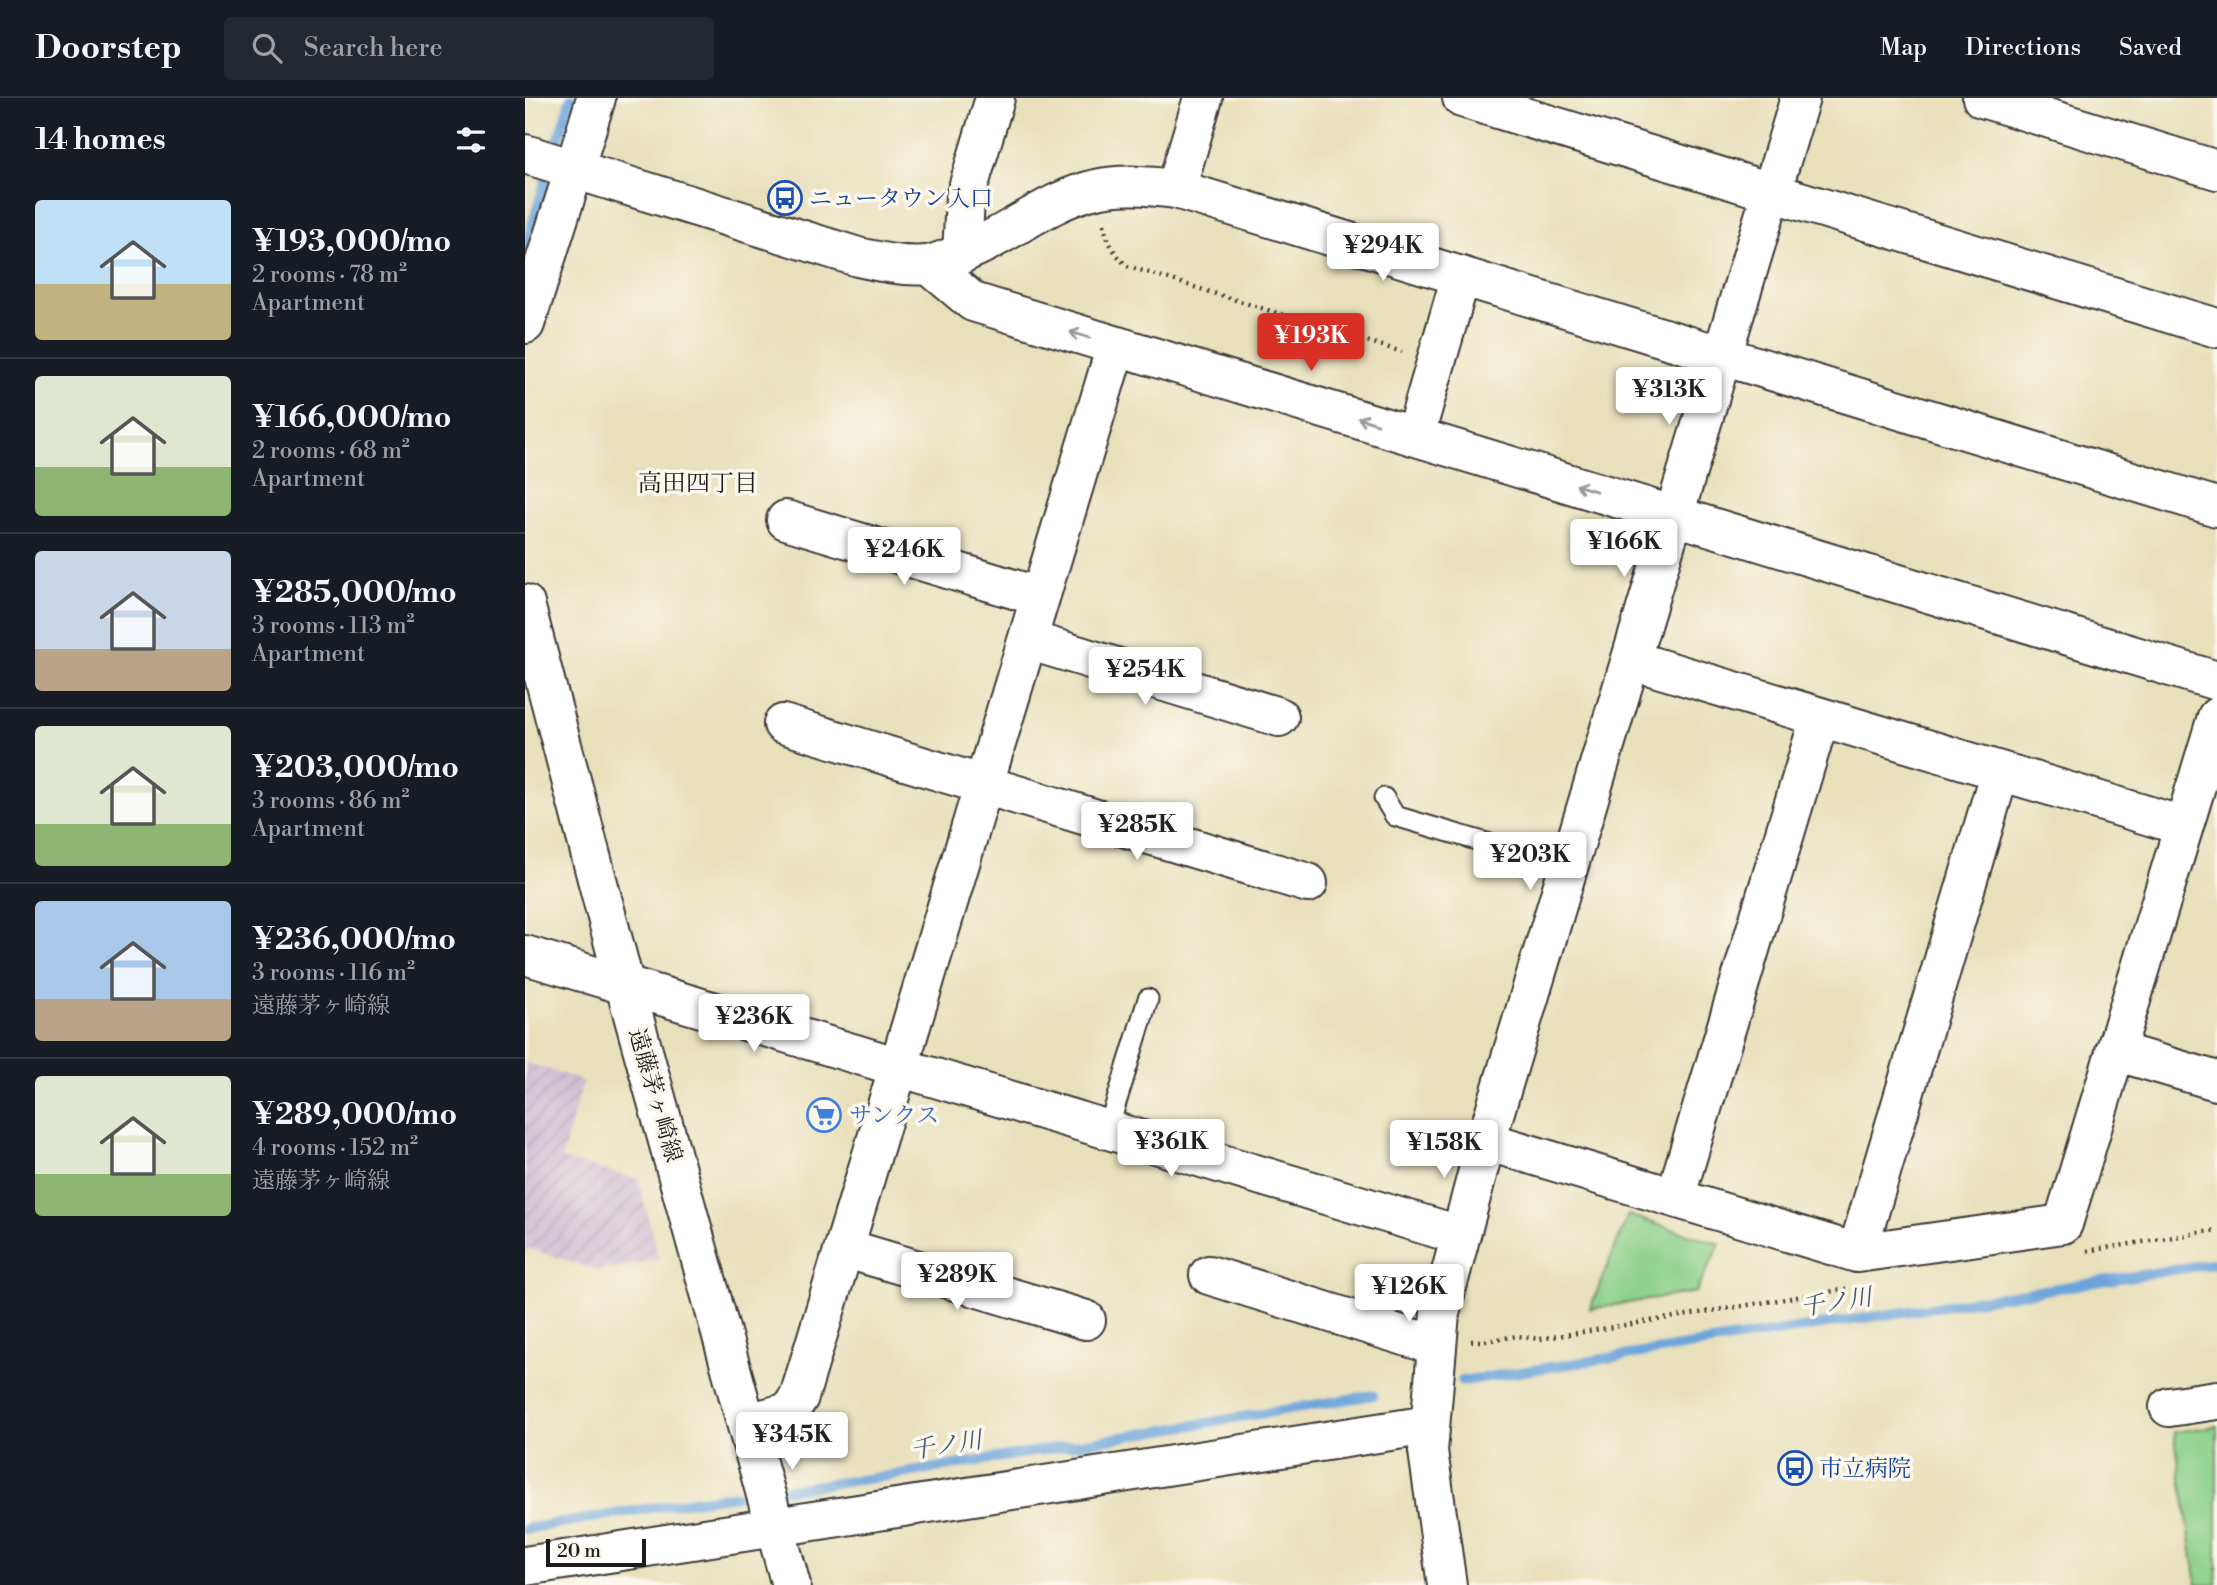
<!DOCTYPE html>
<html lang="en">
<head>
<meta charset="utf-8">
<style>
	body { margin:0; font-family:"Libre Bodoni","Noto Serif JP",serif; background:#242831; color:#f1f3f6; height:100vh; display:flex; flex-direction:column; font-size:26px; white-space:nowrap }
	* { box-sizing:border-box; margin:0 }
	p { font-size:23px; color:#9ea1a6 }
	.icon { flex:none; width:38px; height:38px; fill:none; stroke:currentColor; stroke-width:2; stroke-linecap:round; stroke-linejoin:round }
	.map { position:relative; flex:1; overflow:hidden }
	.sheet { display:flex; flex-direction:column; background:#171b24; width:525px }
	.sheet>* { flex:none }
	.scale { position:absolute; left:21px; bottom:18px; width:100px; box-sizing:border-box; padding-left:7px; border:4px solid #1c1c1c; border-top:0; font-size:19px; line-height:24px; white-space:nowrap; color:#1c1c1c; -webkit-text-stroke:5px #fbf7ec; paint-order:stroke }
	.price { position:absolute; translate:-50% -60px; padding:0 16px; border-radius:7px; background:#fff; color:#222; font-size:23px; line-height:46px; filter:drop-shadow(0 2px 4px #0008) }
	.price::after { content:''; position:absolute; left:50%; top:42px; width:21px; height:16px; margin-left:-10px; background:inherit; clip-path:polygon(0 0,100% 0,50% 100%) }
	.price.on { background:#d93025; color:#fff }
	ul { padding:0; list-style:none }
	li { display:flex; align-items:center; gap:21px; height:175px; padding:0 35px }
	li+li { border-top:2px solid #363941 }
	li span { display:grid; place-items:center; flex:none; width:196px; height:140px; border-radius:7px; color:#555 }
	li>.icon { margin-inline-start:auto }
	span .icon { width:84px; height:84px; fill:#fffc; stroke-width:1 }
	li b { font-size:30px }
	h2 { display:flex; justify-content:space-between; align-items:center; height:84px; padding:0 35px; font-size:30px }
	header { display:flex; align-items:center; gap:42px; box-sizing:border-box; height:98px; padding:0 35px; background:#171b24; border-bottom:2px solid #363941 }
	header strong { font-size:33px }
	nav { display:flex; gap:38px; margin-inline-start:auto; font-size:24px }
	.search { width:490px; height:63px; background:#242831; display:flex; align-items:center; gap:18px; box-sizing:border-box; padding:0 24px; border-radius:7px; color:#9ea1a6; font-size:26px }
	main { display:flex; flex:1; min-height:0 }
	.map>svg:first-child { display:block }
	.industrial { fill:url(#industrial-furrows) }
	.green { fill:#8cd089; stroke:#547652; stroke-width:2 }
	.lines { fill:none; stroke-linecap:round; stroke-linejoin:round }
	.stream { stroke:#6ca4da; stroke-width:10 }
	.lane-casing { stroke:#3b3934; stroke-width:23 }
	.street-casing { stroke:#3b3934; stroke-width:42 }
	.secondary-casing { stroke:#3b3934; stroke-width:42 }
	.path { stroke:#3b3934; stroke-width:4.5; stroke-dasharray:2 5; stroke-linecap:butt }
	.lane { stroke:#fff; stroke-width:19 }
	.street { stroke:#fff; stroke-width:38 }
	.secondary { stroke:#fff; stroke-width:38 }
	.oneway { stroke:#999 }
	.labels { text-anchor:middle; stroke-width:7; stroke-linejoin:round; paint-order:stroke }
	.transit-label { font-size:23px; fill:#164399; stroke:#fbf7ec; text-anchor:start }
	.street-label { font-size:23px; fill:#1c1c1c; stroke:#fbf7ec }
	.shop-label { font-size:23px; fill:#366cbe; stroke:#fbf7ec; text-anchor:start }
	.neighbourhood-label { font-size:24px; fill:#1c1c1c; stroke:#fbf7ec }
	.water-label { font-size:24px; font-style:italic; fill:#405971; stroke:#fbf7ec }
</style>
</head>
<body>
<header>
<strong>Doorstep</strong>
<div class="search"><svg class="icon" aria-label="search" viewBox="0 0 24 24"><circle cx="10" cy="10" r="6"/><path d="M15 15l6 6"/></svg>Search here</div>
<nav><a>Map</a><a>Directions</a><a>Saved</a></nav>
</header>
<main>
<section class="sheet">
<h2>14 homes<svg class="icon" aria-label="filters" viewBox="0 0 24 24"><path d="M4 7h16M4 17h16"/><circle cx="9" cy="7" r="2"/><circle cx="15" cy="17" r="2"/></svg></h2>
<ul>
<li><span style="background:linear-gradient(#bfe0f5 60%,#c2b280 0)"><svg class="icon" aria-label="home" viewBox="0 0 24 24"><path d="M3 11l9-7 9 7M6 9v11h12V9"/></svg></span><div><b>¥193,000/mo</b><p>2 rooms · 78 m²</p><p>Apartment</p></div></li>
<li><span style="background:linear-gradient(#dfe7d0 65%,#8fb573 0)"><svg class="icon" aria-label="home" viewBox="0 0 24 24"><path d="M3 11l9-7 9 7M6 9v11h12V9"/></svg></span><div><b>¥166,000/mo</b><p>2 rooms · 68 m²</p><p>Apartment</p></div></li>
<li><span style="background:linear-gradient(#c9d6e8 70%,#b9a48a 0)"><svg class="icon" aria-label="home" viewBox="0 0 24 24"><path d="M3 11l9-7 9 7M6 9v11h12V9"/></svg></span><div><b>¥285,000/mo</b><p>3 rooms · 113 m²</p><p>Apartment</p></div></li>
<li><span style="background:linear-gradient(#dfe7d0 70%,#8fb573 0)"><svg class="icon" aria-label="home" viewBox="0 0 24 24"><path d="M3 11l9-7 9 7M6 9v11h12V9"/></svg></span><div><b>¥203,000/mo</b><p>3 rooms · 86 m²</p><p>Apartment</p></div></li>
<li><span style="background:linear-gradient(#a9c7e8 70%,#b9a48a 0)"><svg class="icon" aria-label="home" viewBox="0 0 24 24"><path d="M3 11l9-7 9 7M6 9v11h12V9"/></svg></span><div><b>¥236,000/mo</b><p>3 rooms · 116 m²</p><p>遠藤茅ヶ崎線</p></div></li>
<li><span style="background:linear-gradient(#dfe7d0 70%,#8fb573 0)"><svg class="icon" aria-label="home" viewBox="0 0 24 24"><path d="M3 11l9-7 9 7M6 9v11h12V9"/></svg></span><div><b>¥289,000/mo</b><p>4 rooms · 152 m²</p><p>遠藤茅ヶ崎線</p></div></li>
</ul>
</section>
<div class="map">
<svg width="1692" height="1487" viewBox="0 0 1692 1487">
	<defs>
		<pattern id="industrial-furrows" width="10" height="10" patternUnits="userSpaceOnUse" patternTransform="scale(1.75)"><rect width="10" height="10" fill="#cdbed2"/><path d="M-1 1l2-2M0 10L10 0M9 11l2-2" fill="none" stroke="#afa3b4"/></pattern>
	</defs>
	<rect width="100%" height="100%" fill="#fbf7ec"/>
	<filter id="ink" filterUnits="userSpaceOnUse"><feTurbulence type="fractalNoise" baseFrequency=".0143" numOctaves="2"/><feDisplacementMap in="SourceGraphic" scale="14" xChannelSelector="R" yChannelSelector="G"/><feConvolveMatrix kernelMatrix="1 2 1 2 8 2 1 2 1" color-interpolation-filters="sRGB"/></filter>
	<filter id="wash" filterUnits="userSpaceOnUse"><feTurbulence type="fractalNoise" baseFrequency=".00686" numOctaves="4" result="noise"/><feDisplacementMap in="SourceGraphic" scale="28" xChannelSelector="R" yChannelSelector="G"/><feGaussianBlur stdDeviation="1.57" result="paint"/><feColorMatrix in="noise" values="0 0 0 0 0 0 0 0 0 0 0 0 0 0 0 0 0 1.4 0 .05"/><feComposite in="paint" operator="in"/></filter>
	<g filter="url(#wash)">
		<rect width="100%" height="100%" fill="#e8e0bb"/>
		<path class="industrial" d="M0 964 58 983 36 1061 113 1081 134 1161 75 1173 3 1150 0 1157Z"/>
		<path class="green" d="M1103 1117 1195 1146 1171 1194 1065 1211Z
			M1692 1328V1487H1672L1649 1334Z"/>
		<g class="lines">
			<path class="stream" d="M29 56 46 0
				M0 152 24 71
				M937 1283 1692 1165
				M248 1393 357 1379 848 1297
				M0 1431 168 1403 233 1394"/>
		</g>
	</g>
	<g filter="url(#ink)">
		<g class="lines">
			<g class="lane-casing">
				<path id="lane" d="M859 700 870 718 1043 769
					M583 1031 623 901"/>
			</g>
			<g class="street-casing">
				<path id="street" d="M937 0 1692 230
					M1457 0 1692 72
					M49 72 71 0
					M651 91 678 0
					M437 156 440 100 470 0
					M404 167 448 204 1692 583
					M0 226 44 88
					M1197 258 1275 0
					M890 337 936 178
					M261 422 515 499
					M503 542 754 619
					M1106 562 1658 728
					M258 626 783 785
					M0 857 934 1137
					M1590 953 1692 983
					M961 1043 1332 1155 1538 1126 1692 619
					M1150 1100 1295 619
					M319 1150 561 1222
					M1332 1155 1475 673
					M684 1177 912 1248
					M1644 1309 1692 1302
					M222 1325 264 1314 274 1299 591 248
					M0 1468 904 1327"/>
			</g>
			<g class="secondary-casing">
				<path id="secondary" d="M0 56 333 159C356 164 378 169 402 167 410 166 419 162 427 159 478 142 519 103 571 91 597 85 625 88 651 91L1692 409
					M0 506 100 888 266 1487
					M922 1487 903 1353 915 1215 961 1043 1197 258"/>
			</g>
			<path class="path" d="M579 126C582 144 589 155 602 168L877 254
				M1562 1153 1692 1132
				M946 1243H960L992 1238 1015 1241 1321 1191"/>
			<use href="#lane" class="lane"/>
			<use href="#street" class="street"/>
			<use href="#secondary" class="secondary"/>
		</g>
		<defs><path id="oneway-shaft" d="M-6 0H5M1.5-3L5.5 0L1.5 3" fill="none" stroke-width="1.6" stroke-linecap="round" stroke-linejoin="round" transform="scale(1.75)"/></defs>
		<g class="oneway">
			<use href="#oneway-shaft" transform="translate(555 237) rotate(-163)"/>
			<use href="#oneway-shaft" transform="translate(843 323) rotate(-163)"/>
			<use href="#oneway-shaft" transform="translate(1061 390) rotate(-163)"/>
		</g>
	</g>
	<defs>
		<g id="bus-ring" transform="scale(1.75)"><circle r="9.5" fill="#fbf7ec" stroke="#1a4fb4" stroke-width="1.5"/><path d="M-5-6H5V4H4V6H2V4H-2V6H-4V4H-5ZM-3.5-4V0h7V-4ZM-3.5 1.2v1.5H-2V1.2ZM2 1.2v1.5H3.5V1.2Z" fill="#1a4fb4"/></g>
		<g id="supermarket-ring" transform="scale(1.75)"><circle r="9.5" fill="#fbf7ec" stroke="#3f7fe0" stroke-width="1.5"/><path d="M-6-5.5h2.5l.6 2H6L4.5 2H-2.5L-4.4-4H-6ZM-1.5 3.2a1.3 1.3 0 1 0 .1 0ZM3 3.2a1.3 1.3 0 1 0 .1 0Z" fill="#3f7fe0"/></g>
	</defs>
	<g fill-rule="evenodd">
		<use href="#bus-ring" x="260" y="100"/>
		<use href="#supermarket-ring" x="299" y="1017"/>
		<use href="#bus-ring" x="1270" y="1370"/>
	</g>
	<g class="labels">
		<g class="transit-label">
			<text x="284" y="108">ニュータウン入口</text>
			<text x="1294" y="1378">市立病院</text>
		</g>
		<g class="street-label">
			<text transform="translate(131 997) rotate(74)" y="8">遠藤茅ヶ崎線</text>
		</g>
		<g class="shop-label">
			<text x="324" y="1025">サンクス</text>
		</g>
		<g class="neighbourhood-label">
			<text x="173" y="393">高田四丁目</text>
		</g>
		<g class="water-label">
			<text transform="translate(1311 1204) rotate(-9)" y="8">千ノ川</text>
			<text transform="translate(421 1347) rotate(-9)" y="8">千ノ川</text>
		</g>
	</g>
</svg>
<div class="scale">20 m</div>
<b class="price" style="left:858px;top:185px">¥294K</b>
<b class="price on" style="left:786px;top:275px">¥193K</b>
<b class="price" style="left:1144px;top:329px">¥313K</b>
<b class="price" style="left:1099px;top:481px">¥166K</b>
<b class="price" style="left:379px;top:489px">¥246K</b>
<b class="price" style="left:620px;top:609px">¥254K</b>
<b class="price" style="left:612px;top:764px">¥285K</b>
<b class="price" style="left:1005px;top:794px">¥203K</b>
<b class="price" style="left:229px;top:956px">¥236K</b>
<b class="price" style="left:646px;top:1081px">¥361K</b>
<b class="price" style="left:919px;top:1082px">¥158K</b>
<b class="price" style="left:432px;top:1214px">¥289K</b>
<b class="price" style="left:884px;top:1226px">¥126K</b>
<b class="price" style="left:267px;top:1374px">¥345K</b>
</div>
</main>
</body>
</html>
